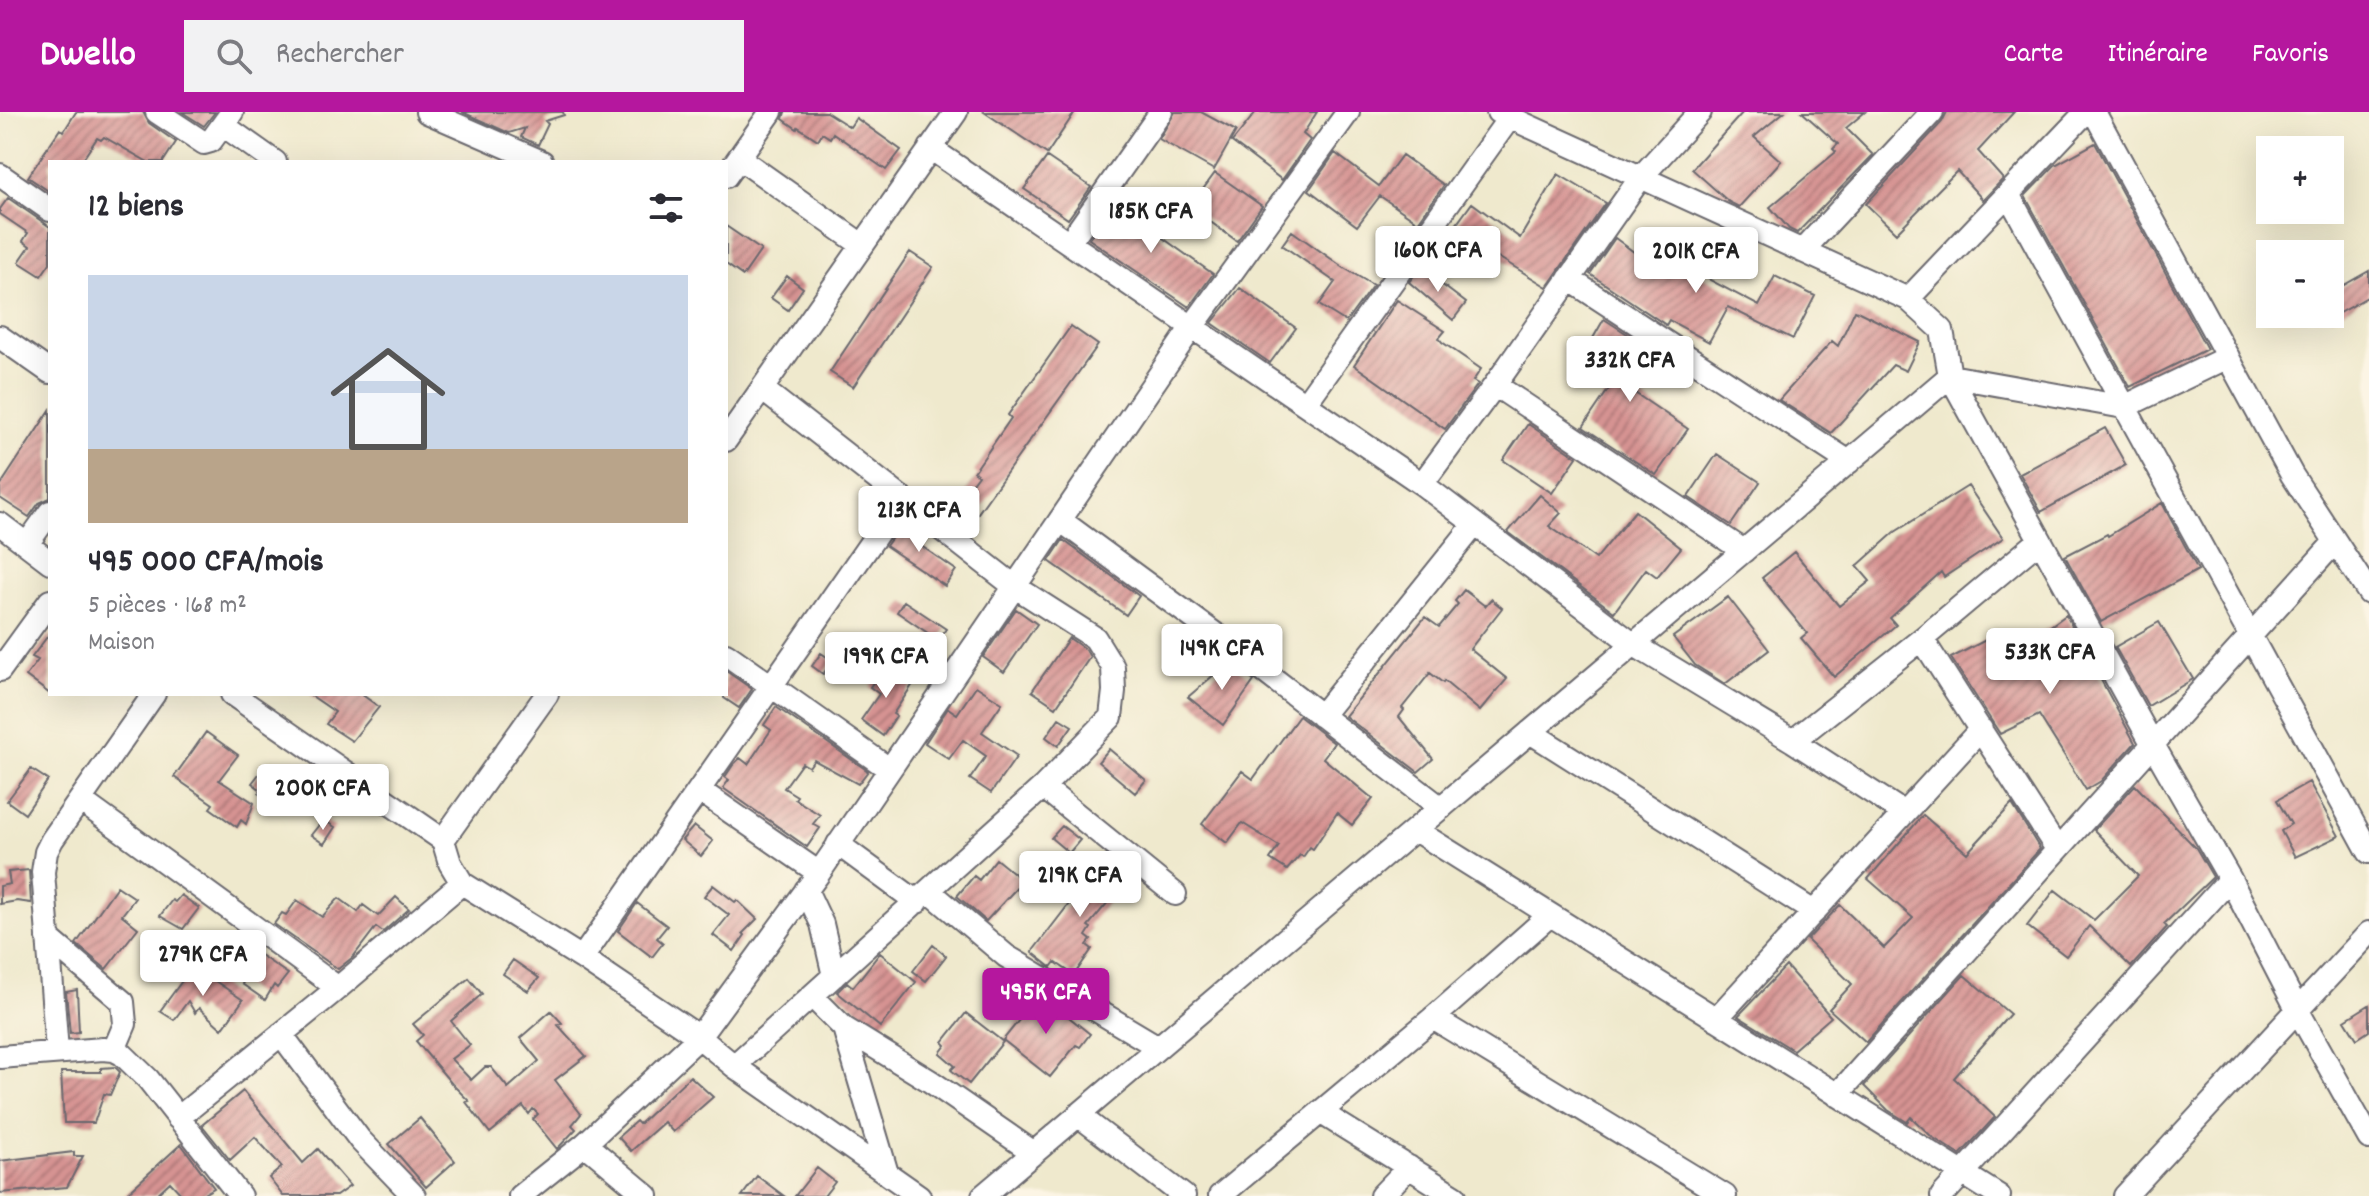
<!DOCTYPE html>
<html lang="fr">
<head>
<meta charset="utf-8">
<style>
	body { margin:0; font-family:Dekko,sans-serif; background:#f2f2f3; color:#2b2b33; height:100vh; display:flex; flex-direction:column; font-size:30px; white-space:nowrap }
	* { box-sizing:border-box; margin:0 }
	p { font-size:26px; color:#7c7c81 }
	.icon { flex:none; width:44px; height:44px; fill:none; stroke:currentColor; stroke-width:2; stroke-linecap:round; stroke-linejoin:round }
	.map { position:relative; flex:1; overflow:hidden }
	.drawer { position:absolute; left:48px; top:48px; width:680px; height:536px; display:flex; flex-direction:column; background:#fff; border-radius:0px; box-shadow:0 8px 32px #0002 }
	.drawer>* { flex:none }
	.controls { position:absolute; left:2256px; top:24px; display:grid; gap:16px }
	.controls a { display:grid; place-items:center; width:88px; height:88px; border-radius:0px; background:#fff; box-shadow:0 8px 32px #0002; font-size:40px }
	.price { position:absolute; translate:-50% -68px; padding:0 18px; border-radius:8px; background:#fff; color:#222; font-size:26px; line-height:52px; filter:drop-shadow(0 2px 4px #0008) }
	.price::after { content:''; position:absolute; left:50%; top:48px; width:24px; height:18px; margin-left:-12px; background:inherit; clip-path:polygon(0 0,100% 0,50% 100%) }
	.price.selected { background:#b5179e; color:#fff }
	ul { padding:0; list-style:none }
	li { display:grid; align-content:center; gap:16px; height:424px; padding:0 40px }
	li span { display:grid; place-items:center; height:248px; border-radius:0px; color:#555 }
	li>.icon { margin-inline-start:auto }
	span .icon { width:144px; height:144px; fill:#fffc; stroke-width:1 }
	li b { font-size:34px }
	h2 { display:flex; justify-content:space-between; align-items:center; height:96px; padding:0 40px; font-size:34px }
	header { display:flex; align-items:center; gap:48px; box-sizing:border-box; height:112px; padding:0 40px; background:#b5179e; color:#fff }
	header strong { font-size:38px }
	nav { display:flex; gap:44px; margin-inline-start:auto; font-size:28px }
	.search { width:560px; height:72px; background:#f2f2f3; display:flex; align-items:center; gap:20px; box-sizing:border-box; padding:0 28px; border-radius:0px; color:#7c7c81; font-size:30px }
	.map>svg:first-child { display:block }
	.building { fill:url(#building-hatch) }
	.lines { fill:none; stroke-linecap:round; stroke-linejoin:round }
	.minor-casing { stroke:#6a686e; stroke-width:26 }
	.minor { stroke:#fff; stroke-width:22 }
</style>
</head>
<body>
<header>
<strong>Dwello</strong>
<div class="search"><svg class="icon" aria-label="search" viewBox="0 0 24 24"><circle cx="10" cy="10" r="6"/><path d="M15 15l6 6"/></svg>Rechercher</div>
<nav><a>Carte</a><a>Itinéraire</a><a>Favoris</a></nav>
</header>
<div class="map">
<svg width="2369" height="1084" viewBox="0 0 2369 1084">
	<defs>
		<pattern id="building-hatch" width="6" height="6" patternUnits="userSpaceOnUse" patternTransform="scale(2)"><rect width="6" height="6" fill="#d69392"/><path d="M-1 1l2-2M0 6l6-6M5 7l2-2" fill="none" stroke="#ad7878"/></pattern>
	</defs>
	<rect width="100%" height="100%" fill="#fcf5e5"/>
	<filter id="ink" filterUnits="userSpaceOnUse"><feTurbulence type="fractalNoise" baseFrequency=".0125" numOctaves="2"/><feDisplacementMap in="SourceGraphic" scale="16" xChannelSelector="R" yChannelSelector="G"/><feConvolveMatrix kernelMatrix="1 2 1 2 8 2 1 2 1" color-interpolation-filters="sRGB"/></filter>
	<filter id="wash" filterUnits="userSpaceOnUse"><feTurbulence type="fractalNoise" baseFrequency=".006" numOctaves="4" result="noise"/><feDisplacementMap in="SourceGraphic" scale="32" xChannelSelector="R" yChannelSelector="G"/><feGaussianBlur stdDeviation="1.8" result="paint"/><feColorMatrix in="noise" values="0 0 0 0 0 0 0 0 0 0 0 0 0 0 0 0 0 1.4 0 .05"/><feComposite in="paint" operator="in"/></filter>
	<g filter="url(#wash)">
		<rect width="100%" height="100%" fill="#efe9cd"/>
		<g id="blocks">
			<path class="building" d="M76 0H143L149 11 176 30 163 50H148L104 25 101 28 97 26 81 50H50V80L28 65 60 17 64 19Z
				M182 0H215L204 14Z
				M462 0H563L564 3 545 9 548 12 538 33 521 25 525 16 509 21Z
				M785 0H826L850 15 856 6 901 38 886 58 833 21 830 26 822 21 818 28 798 15 797 17 783 7Z
				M984 0H1075L1047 42Z
				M1175 0H1201L1236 19 1214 58 1159 27Z
				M1256 0H1317L1303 22 1310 28 1282 68 1232 30Z
				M1743 0H1784L1754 25 1781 49 1739 95 1729 90 1692 57Z
				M1802 0H1865L1846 16 1873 43 1797 121 1789 117 1770 95 1836 40 1833 37 1838 32Z
				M1947 0H2014L1978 39 2003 67 1983 88 1957 59 1896 121 1866 92 1942 10Z
				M2095 31 2207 237 2130 275 2025 84 2055 53Z
				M1335 41 1379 74 1402 43 1444 73 1418 110 1380 84 1357 114 1309 78Z
				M1047 45 1091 75 1068 107 1024 77Z
				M1215 61 1262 94 1237 129 1190 95Z
				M1558 62 1606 91 1547 175 1498 145 1491 155 1448 124 1472 91 1520 126Z
				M8 86 50 115V151L41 164 19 150 30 134 23 129 28 121 0 102V97Z
				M1114 91 1213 162 1189 195 1089 127Z
				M726 114 761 138 743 164 726 152Z
				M1292 119 1344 156 1373 173 1346 210 1319 193 1335 170 1282 133Z
				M1615 126 1658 158 1665 144 1759 194 1775 164 1815 184 1793 227 1728 195 1709 230 1669 208 1666 213 1590 162Z
				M910 140 933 155 853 275 830 260Z
				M1420 156 1466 191 1453 208 1409 170Z
				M2369 159V184L2330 206V181Z
				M787 164 803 176 788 198 771 186Z
				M1240 176 1296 216 1270 251 1212 211Z
				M1397 188 1445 219 1439 226 1442 230 1481 257 1473 269 1478 272 1445 317 1354 253Z
				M1855 198 1920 230 1906 259 1893 253 1831 321 1779 288 1832 229 1838 234Z
				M1604 207 1652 238 1629 277 1688 317 1656 363 1583 315 1619 262 1584 242Z
				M1071 214 1098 233 968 415 949 402 978 363 974 360 1011 306 1008 303Z
				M50 298V386L39 391 29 405 0 386V374Z
				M1528 312 1577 345 1552 381 1503 348Z
				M2105 316 2126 353 2041 400 2020 362Z
				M1717 342 1760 370 1731 413 1688 385Z
				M1968 374 2003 426 1944 465 1941 460 1890 506 1896 513 1834 565 1801 526 1807 521 1762 466 1794 440 1839 494 1870 469 1857 454 1895 420Z
				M1540 383 1561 401 1549 414 1596 447 1635 399 1681 436 1657 465 1646 457 1614 500 1508 420Z
				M2162 391 2198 458 2101 510 2065 444 2107 422 2108 424Z
				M904 409 923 422 917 431 956 458 945 474 886 434Z
				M1063 428 1139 484 1126 503 1049 449Z
				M1464 478 1485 494 1491 487 1502 496 1470 537 1507 567 1480 599 1444 569 1443 571 1430 561 1402 596 1404 598 1399 605 1433 647 1418 660 1345 604 1425 505 1439 515 1458 492 1455 489Z
				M1728 485 1769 538 1725 572 1695 553 1673 525Z
				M904 489 946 517 938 528 897 500Z
				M1016 497 1037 512 1004 560 983 545Z
				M2066 503 2135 631 2101 669 2086 678 2039 603 2000 622 1951 546 2003 519 2014 540Z
				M2159 510 2193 567 2148 594 2115 535Z
				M50 521V582L26 564 38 548 32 545Z
				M1069 526 1086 538 1090 545 1056 595 1032 579Z
				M821 541 833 549 823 562 812 554Z
				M1229 550 1254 569 1223 613 1188 585Z
				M885 553 913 572 893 602 896 604 883 624 861 608 879 582 870 575Z
				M726 559 752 577 739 596 724 586Z
				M976 574 1002 591 982 620 1017 644 991 681 970 667 986 644 963 628 949 647 925 631 948 596 957 602Z
				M309 582H361L379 595 352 629 326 612 335 600Z
				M776 595 868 659 858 672 814 648 809 655 802 651 784 676 797 684 795 687 820 703 813 712 820 716 807 735 723 676 729 668 725 665 733 653 740 646 748 652 771 618 764 613Z
				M1299 604 1334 631 1323 646 1373 687 1352 713 1337 701 1313 737 1310 735 1303 745 1300 743 1287 758 1270 747 1279 734 1242 711 1227 731 1202 712 1242 659 1253 667Z
				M1059 606 1072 614 1058 634 1046 625Z
				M206 620 238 643 219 668 254 691 246 712 241 708 237 715 210 696 213 692 174 665Z
				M1109 637 1146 668 1135 681 1098 650Z
				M31 657 48 668 25 702 7 689Z
				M259 662 294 687 285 699 259 682 261 678 252 671Z
				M2309 670 2339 724 2295 745 2281 719 2291 712 2277 688Z
				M2135 673 2196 736 2213 765 2164 812 2167 815 2131 855 2089 814 2066 844 2027 814 2055 778 2094 808 2138 764 2094 718Z
				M2012 692 2040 737 1866 930 1829 897 1852 872 1807 828 1840 793 1884 836 1913 806 1868 767 1923 703 1967 741Z
				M323 708 335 715 324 732 311 723Z
				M694 714 713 729 701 744 682 728Z
				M1062 714 1080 728 1069 741 1051 726Z
				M1106 744 1130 764 1088 814 1091 816 1086 824 1091 828 1087 833 1092 837 1074 863 1055 850 1051 855 1032 840Z
				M996 747 1023 769 986 809 957 784 974 764 979 768Z
				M29 758 31 791 17 789 0 792V774L10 772 8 760Z
				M713 773 735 790 737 788 757 807 743 821 745 823 734 839 713 823 729 803 704 784Z
				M117 774 135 786 122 803 138 816 106 857 76 832Z
				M181 783 199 796 183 817 160 804 172 788 175 790Z
				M396 785 409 797 383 820 376 815 353 845 338 857 274 812 282 801 286 803 297 788 322 805 339 786 358 800 363 793 378 804Z
				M637 791 667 814 657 826 663 831 652 845 618 819Z
				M933 833 946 844 926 869 913 859Z
				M880 841 916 870 880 915 837 880 847 870 853 875Z
				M260 843 288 862 277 876 274 873 265 888 242 872Z
				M513 848 539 866 528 879 503 862Z
				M193 854 243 888 222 917 199 896 195 901 188 889 174 908 160 899Z
				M1786 854 1831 905 1793 938 1738 904Z
				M1964 863 2010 902 1954 966 1995 1005 1960 1043 1932 1025 1911 1005 1907 1010 1888 998 1864 974Z
				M469 866 482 882 451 909 470 933 451 947 471 968 485 955H491L508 976 539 949 520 926 551 899 562 911 558 913 586 944 555 968 581 1002 572 1013 576 1017 557 1037 533 1007 538 1002 533 997 529 1002 523 994 490 1021 466 990 469 989 452 972 416 929 423 923 413 912Z
				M77 878 79 920 70 921 66 880Z
				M1040 882 1090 922 1080 935 1076 933 1050 965 1003 928Z
				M2369 893V919L2357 927 2345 908Z
				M966 901 1003 930 969 972 951 958 955 954 940 941 946 933 943 930Z
				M115 955 120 960 110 983 104 982 94 1011H64L61 960H101V956Z
				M690 964 713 985 673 1020 664 1010 631 1039 618 1025 636 1009 639 1012Z
				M243 979 303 1051 318 1037 350 1074 336 1084H283L269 1066 282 1055 255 1025 230 1048 202 1013Z
				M420 1006 455 1049 426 1075 389 1032Z
				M181 1032 214 1076 200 1084H183L170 1070 155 1084H124Z
				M74 1040V1044H83L67 1075 0 1081V1049Z
				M817 1056 835 1070 824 1084H795Z
				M757 1064 784 1084H742Z"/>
		</g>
	</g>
	<g filter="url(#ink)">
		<use href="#blocks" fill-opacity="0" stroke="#6a686e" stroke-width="2"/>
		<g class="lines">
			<g class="minor-casing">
				<path id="minor" d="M157 0 204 31 211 29 232 0
					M427 0 542 50
					M1498 0 1908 187 1942 218 1950 264 2152 631 2230 767 2298 899 2369 1026
					M1700 0 1641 65 1495 273 1744 439
					M2094 0 2292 363 2369 481
					M223 13 275 50
					M930 36 1422 372 1633 532 1793 629 1904 701
					M739 46 862 133
					M0 63 50 98
					M726 64 771 0
					M2008 82 2369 740
					M1069 131 1161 0
					M1802 139 1932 0
					M1569 167 1849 350
					M1908 187 2086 0
					M0 225 50 260
					M1305 292 1510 5
					M726 328 956 0
					M1422 372 1495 273
					M1060 408 1226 530 1441 696
					M0 412 50 450
					M27 432 50 400
					M1922 527 2057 737
					M726 542 889 657
					M0 558 50 489
					M232 582 443 728 450 751 462 771 582 846 699 925 734 954 919 1084
					M1321 604 1475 412
					M1530 620 1814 800
					M1793 629 1922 527 2039 429
					M1043 675 1175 782
					M699 678 819 761
					M80 688 338 876
					M1415 718 1999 1084
					M443 728 547 582
					M838 732 917 790
					M806 778 822 812 834 864
					M929 779 1006 844 1158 935
					M48 826 123 890 125 912 114 938
					M582 846 902 386
					M812 884 844 916 886 1058
					M1433 906 1725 1084
					M1716 907 1981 617
					M844 916 930 969 1034 1041
					M281 922 360 1028 414 1084
					M57 939 43 760 46 740 52 728 154 582
					M0 945 103 937 114 938 122 942 148 967 240 1084
					M734 954 1043 675 1111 605 1114 579 1113 555 1095 526 1014 474 762 277
					M1837 983 2334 431
					M1320 1000 1455 1084
					M1078 1003 1184 1084
					M178 1006 338 876 462 771
					M585 1032 647 1084
					M520 1084 585 1032 699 925 819 761 1192 215 1348 0
					M983 1084 1950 264 2124 295 2228 245
					M1220 1084 1433 906 1549 804
					M1381 1084 1409 1055
					M1942 1084 2230 767
					M2125 1084 2369 821"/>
			</g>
			<use href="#minor" class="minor"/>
		</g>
	</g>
</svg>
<div class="controls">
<a>+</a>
<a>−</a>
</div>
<b class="price" style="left:1151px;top:143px">185K CFA</b>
<b class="price" style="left:1438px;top:182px">160K CFA</b>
<b class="price" style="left:1696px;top:183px">201K CFA</b>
<b class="price" style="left:1630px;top:292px">332K CFA</b>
<b class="price" style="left:919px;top:442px">213K CFA</b>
<b class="price" style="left:1222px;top:580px">149K CFA</b>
<b class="price" style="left:2050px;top:584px">533K CFA</b>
<b class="price" style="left:886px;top:588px">199K CFA</b>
<b class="price" style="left:323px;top:720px">200K CFA</b>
<b class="price" style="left:1080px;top:807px">219K CFA</b>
<b class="price" style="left:203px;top:886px">279K CFA</b>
<b class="price selected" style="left:1046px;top:924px">495K CFA</b>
<section class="drawer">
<h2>12 biens<svg class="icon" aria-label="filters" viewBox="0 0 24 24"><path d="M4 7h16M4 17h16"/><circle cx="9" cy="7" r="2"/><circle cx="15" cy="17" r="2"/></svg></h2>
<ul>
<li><span style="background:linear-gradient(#c9d6e8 70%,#b9a48a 0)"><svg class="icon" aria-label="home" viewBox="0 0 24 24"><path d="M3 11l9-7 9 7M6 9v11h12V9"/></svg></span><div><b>495 000 CFA/mois</b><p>5 pièces · 168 m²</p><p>Maison</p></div></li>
</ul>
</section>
</div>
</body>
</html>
